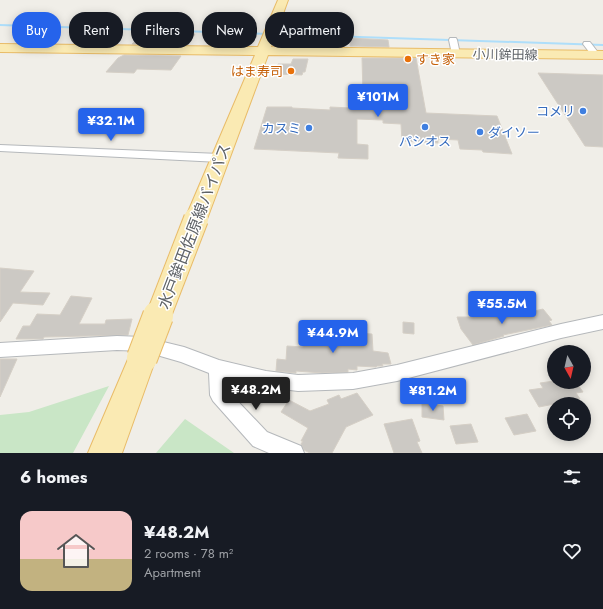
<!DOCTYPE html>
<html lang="en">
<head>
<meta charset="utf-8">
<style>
	body { margin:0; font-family:Jost,"Noto Sans JP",sans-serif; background:#20242c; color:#f1f3f6; height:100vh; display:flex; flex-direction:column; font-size:15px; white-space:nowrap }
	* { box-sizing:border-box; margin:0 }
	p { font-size:13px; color:#9ea1a6 }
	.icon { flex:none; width:22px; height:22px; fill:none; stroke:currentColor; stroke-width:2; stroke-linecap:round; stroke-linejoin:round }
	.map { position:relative; height:453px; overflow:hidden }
	.sheet { display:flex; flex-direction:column; background:#171b24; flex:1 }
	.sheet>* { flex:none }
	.guide { position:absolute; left:12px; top:12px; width:400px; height:36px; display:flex; gap:8px }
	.needle { width:26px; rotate:172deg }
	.fabs { position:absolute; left:547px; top:345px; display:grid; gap:8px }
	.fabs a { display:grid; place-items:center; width:44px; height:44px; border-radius:50%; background:#171b24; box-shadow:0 2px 10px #0003; font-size:20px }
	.price { position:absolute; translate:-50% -34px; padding:0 9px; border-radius:4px; background:#2563eb; color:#fff; font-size:13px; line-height:26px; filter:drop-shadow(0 1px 2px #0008) }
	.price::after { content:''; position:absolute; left:50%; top:24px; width:12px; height:9px; margin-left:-6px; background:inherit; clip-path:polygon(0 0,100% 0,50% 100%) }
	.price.current { background:#222; color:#fff }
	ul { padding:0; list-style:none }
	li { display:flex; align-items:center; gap:12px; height:100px; padding:0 20px }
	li+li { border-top:1px solid #363941 }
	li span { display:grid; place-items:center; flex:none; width:112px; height:80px; border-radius:12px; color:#555 }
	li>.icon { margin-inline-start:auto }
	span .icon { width:48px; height:48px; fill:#fffc; stroke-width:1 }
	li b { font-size:17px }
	h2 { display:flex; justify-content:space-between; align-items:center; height:48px; padding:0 20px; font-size:17px }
	.tag { padding:0 14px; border-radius:16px; background:#171b24; box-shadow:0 2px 10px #0003; font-size:14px; line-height:36px }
	.tag.current { background:#2563eb; color:#fff }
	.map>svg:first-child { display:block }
	.green { fill:#c9e6c6 }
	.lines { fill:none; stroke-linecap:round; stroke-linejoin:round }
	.stream { stroke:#aedefa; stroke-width:2 }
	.building { fill:#ccc9c4; stroke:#d5cfc6 }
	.street-casing { stroke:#b5b8bb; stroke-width:2 }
	.primary-casing { stroke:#e9bc68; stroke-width:2 }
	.street { fill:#fff; fill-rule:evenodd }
	.primary { fill:#faeab3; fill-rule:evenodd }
	.primary-bridge-far1-casing { stroke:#e9bc68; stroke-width:26; stroke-linecap:butt }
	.primary-bridge-casing { stroke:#e9bc68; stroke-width:32; stroke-linecap:butt }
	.primary-bridge-far1 { stroke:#faeab3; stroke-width:24 }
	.primary-bridge { stroke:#faeab3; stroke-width:30 }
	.food-dot { fill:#e8710a; stroke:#fff; stroke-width:1.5 }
	.shop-dot { fill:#3f7fe0; stroke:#fff; stroke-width:1.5 }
	.labels { text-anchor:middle; stroke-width:3; stroke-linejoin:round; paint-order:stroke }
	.far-street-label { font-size:13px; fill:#5f6367; stroke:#fff }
	.far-food-label { font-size:13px; fill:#c56008; stroke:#fff; text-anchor:start }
	.far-shop-label { font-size:13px; fill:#366cbe; stroke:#fff; text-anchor:end }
	.street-label { font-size:16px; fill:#5f6367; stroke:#fff }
</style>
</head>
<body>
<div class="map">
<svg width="603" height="453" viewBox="0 0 603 453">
	<rect width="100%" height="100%" fill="#f0eee8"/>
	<path class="green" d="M109 386 73 453H0V415L29 412Z
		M185 419 234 453H156Z"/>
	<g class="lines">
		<path class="stream" d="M0 25 603 45"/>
	</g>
	<path class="building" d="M169 34H195L188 45 132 44 135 41H164Z
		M350 38 388 40 389 47 350 46Z
		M124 55 181 56 171 70 137 69 134 73 106 72 118 58Z
		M362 58H416L426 113 497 116 512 154 483 152 482 150 460 149 458 140 438 139V143L402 141 401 124 383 123V120L357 119V144L368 145V159L338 158 339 153 254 149 267 107H292V108L330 110V107L391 110 363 95Z
		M293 59H308L305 72H303L302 75 275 74 278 64H291Z
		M538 73 603 75V147L585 146Z
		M0 268 34 271 20 292 50 293 43 305 13 303 0 322Z
		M71 296 92 298 79 324H105L106 320 132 319 128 335 44 337 43 339H16L23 326H30L37 314 60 315Z
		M543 309 552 320 549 321 552 325 503 335 504 336 473 345 461 329 457 317H490L515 311 518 315Z
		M403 322 414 323V334L403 333Z
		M325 331 372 334 373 351 388 353 391 364H382L383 366H377L376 367 357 366V370L348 369V372L322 373 296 371V373L276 371 277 359 286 360 287 346 303 347V335L325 336Z
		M0 359H17L0 397Z
		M554 381V382H576L583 392 576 393 580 399 539 407 529 390 543 388 540 383Z
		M357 393 373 415 346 427 332 453H310L304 450 301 444 303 441H301L308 428 281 412 289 400 310 411 329 404 327 400 339 395 341 399Z
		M422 403 443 406 444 420 422 417Z
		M527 414 536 431 514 435 505 418Z
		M412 419 420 441 417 442 422 453H394L384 424Z
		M471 424 478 442 456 444 450 426Z"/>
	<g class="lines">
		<g class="street-casing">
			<path id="street" d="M450 38H456L457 40 460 54 459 56 456 57 452 54 449 40Z
				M584 42H590L600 55 599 57H593L583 44Z
				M0 145 220 154 224 155 226 158 224 161 220 162 0 151Z
				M603 315V329L561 338 397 381 353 389 298 391 266 387 228 378 229 392 267 432 301 446 304 453H269L253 446 213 401 210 395 209 373 181 362 143 351 117 350 0 357V343L117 336 143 337 184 347 219 360 266 371 298 375 353 373 397 365 561 324Z"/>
		</g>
		<g class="primary-casing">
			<path id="primary" d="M278 0H288L271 47 603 51V59L268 55 207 219 204 224 196 226 188 224 185 219 255 55 0 52V44L258 47Z
				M142 346 152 350 156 358 122 453H88L132 350Z"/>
		</g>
		<use href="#street" class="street"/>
		<use href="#primary" class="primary"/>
		<g class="primary-bridge-far1-casing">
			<path id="primary-bridge-far1" d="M158 317 196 219"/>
		</g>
		<g class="primary-bridge-casing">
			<path id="primary-bridge" d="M142 358 158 316"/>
		</g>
		<use href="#primary-bridge-far1" class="primary-bridge-far1"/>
		<use href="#primary-bridge" class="primary-bridge"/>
	</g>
	<g class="food-dot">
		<circle cx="408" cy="59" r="4"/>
		<circle cx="291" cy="71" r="4"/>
	</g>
	<g class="shop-dot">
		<circle cx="583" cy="111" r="4"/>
		<circle cx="425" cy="127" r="4"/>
		<circle cx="309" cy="128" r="4"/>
		<circle cx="480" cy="132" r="4"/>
	</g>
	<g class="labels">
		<g class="far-street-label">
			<text transform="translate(505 54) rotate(1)" y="5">小川鉾田線</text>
		</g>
		<g class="far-food-label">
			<text x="416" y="64">すき家</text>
			<text x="283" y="76" text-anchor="end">はま寿司</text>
		</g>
		<g class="far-shop-label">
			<text x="575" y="116">コメリ</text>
			<text x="301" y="133">カスミ</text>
			<text x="488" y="137" text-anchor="start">ダイソー</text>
			<text x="425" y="146" text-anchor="middle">パシオス</text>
		</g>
		<g class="street-label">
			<text transform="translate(194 226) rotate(-69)" y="6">水戸鉾田佐原線バイパス</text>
		</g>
	</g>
</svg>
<div class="fabs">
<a><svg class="needle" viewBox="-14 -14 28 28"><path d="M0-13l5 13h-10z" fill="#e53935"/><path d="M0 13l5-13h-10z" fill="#9ea1a6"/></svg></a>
<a><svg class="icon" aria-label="locate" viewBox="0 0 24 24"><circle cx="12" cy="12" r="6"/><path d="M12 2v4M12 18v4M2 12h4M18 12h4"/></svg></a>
</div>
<b class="price" style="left:378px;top:118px">¥101M</b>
<b class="price" style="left:111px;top:142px">¥32.1M</b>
<b class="price" style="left:502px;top:325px">¥55.5M</b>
<b class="price" style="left:333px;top:354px">¥44.9M</b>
<b class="price current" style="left:256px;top:411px">¥48.2M</b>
<b class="price" style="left:433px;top:412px">¥81.2M</b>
<div class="guide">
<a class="tag current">Buy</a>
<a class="tag">Rent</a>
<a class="tag">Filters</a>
<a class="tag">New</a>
<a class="tag">Apartment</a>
</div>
</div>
<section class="sheet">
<h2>6 homes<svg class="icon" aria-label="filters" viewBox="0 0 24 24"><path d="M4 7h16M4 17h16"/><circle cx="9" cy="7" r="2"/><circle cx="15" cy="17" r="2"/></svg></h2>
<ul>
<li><span style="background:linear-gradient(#f6c9c9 60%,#c2b280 0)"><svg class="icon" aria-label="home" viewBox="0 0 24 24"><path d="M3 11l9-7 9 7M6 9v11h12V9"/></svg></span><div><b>¥48.2M</b><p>2 rooms · 78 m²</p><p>Apartment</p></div><svg class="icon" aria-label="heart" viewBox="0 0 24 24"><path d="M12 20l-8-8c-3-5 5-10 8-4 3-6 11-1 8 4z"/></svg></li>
</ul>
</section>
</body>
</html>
